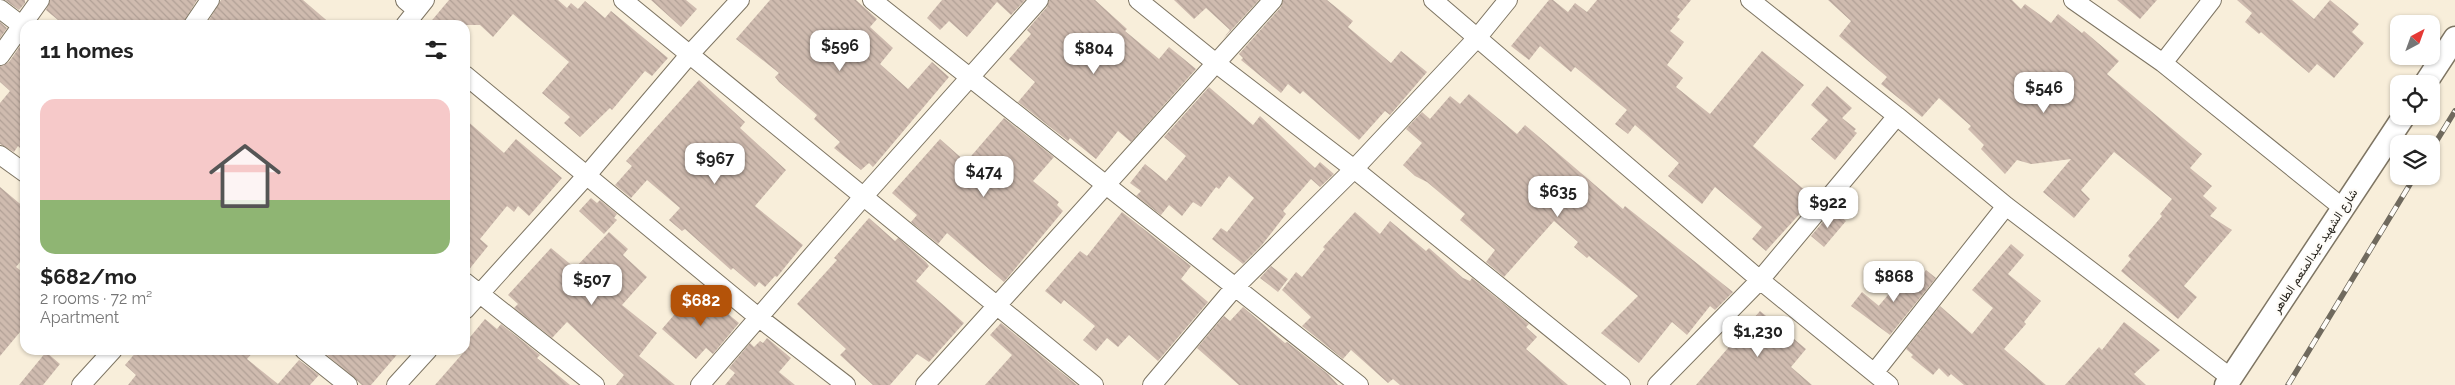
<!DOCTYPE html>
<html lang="en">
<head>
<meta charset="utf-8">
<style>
	body { margin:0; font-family:Raleway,Vazirmatn,sans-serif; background:#f6f6f6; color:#222; height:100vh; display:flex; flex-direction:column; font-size:19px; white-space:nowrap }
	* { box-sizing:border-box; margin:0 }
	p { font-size:16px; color:#767676 }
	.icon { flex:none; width:28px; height:28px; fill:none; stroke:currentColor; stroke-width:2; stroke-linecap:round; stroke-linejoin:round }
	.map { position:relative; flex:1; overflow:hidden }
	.panel { position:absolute; left:20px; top:20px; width:450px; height:335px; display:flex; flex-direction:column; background:#fff; border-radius:15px; box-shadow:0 1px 4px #0004 }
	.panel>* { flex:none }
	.needle { width:32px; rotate:41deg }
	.buttons { position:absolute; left:2390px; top:15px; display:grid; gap:10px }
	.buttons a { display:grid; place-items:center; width:50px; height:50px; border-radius:10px; background:#fff; box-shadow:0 1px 4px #0004; font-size:25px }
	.price { position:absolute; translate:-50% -42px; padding:0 11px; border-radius:10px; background:#fff; color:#222; font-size:16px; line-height:32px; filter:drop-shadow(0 1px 2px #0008) }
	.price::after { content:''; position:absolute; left:50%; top:30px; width:15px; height:11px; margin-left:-8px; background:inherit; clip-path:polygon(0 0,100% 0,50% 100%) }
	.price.current { background:#b45309; color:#fff }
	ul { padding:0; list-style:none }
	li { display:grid; align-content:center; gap:10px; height:265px; padding:0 20px }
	li span { display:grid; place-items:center; height:155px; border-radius:15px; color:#555 }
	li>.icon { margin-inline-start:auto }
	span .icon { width:90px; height:90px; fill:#fffc; stroke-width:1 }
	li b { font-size:21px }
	h2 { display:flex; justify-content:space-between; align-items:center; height:60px; padding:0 20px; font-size:21px }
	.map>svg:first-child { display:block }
	.building { fill:url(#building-back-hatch) }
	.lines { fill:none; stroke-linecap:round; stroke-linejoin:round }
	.minor-casing { stroke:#7e7563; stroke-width:20 }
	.tertiary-casing { stroke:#7e7563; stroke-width:25 }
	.minor { stroke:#fff; stroke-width:18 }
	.tertiary { stroke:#fff; stroke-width:22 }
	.rail-casing { stroke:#706a5e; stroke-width:5.5 }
	.rail { stroke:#fefcf8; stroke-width:4; stroke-dasharray:11; stroke-linecap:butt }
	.labels { text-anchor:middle; stroke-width:4.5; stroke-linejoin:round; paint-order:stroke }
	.street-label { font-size:12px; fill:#201d16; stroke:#fefcf8 }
</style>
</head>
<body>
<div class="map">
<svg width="2455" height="385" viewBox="0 0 2455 385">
	<defs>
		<pattern id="building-back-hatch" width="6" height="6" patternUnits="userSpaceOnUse" patternTransform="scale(1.25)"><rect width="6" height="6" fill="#cfbbaf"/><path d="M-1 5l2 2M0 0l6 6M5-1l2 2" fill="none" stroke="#b1a096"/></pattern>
	</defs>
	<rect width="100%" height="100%" fill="#f8eeda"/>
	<path class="building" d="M5 0H25V3L19 10Z
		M50 0H197L182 25H64L46 10Z
		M221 0H303L332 25H206Z
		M449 0H558L567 8 571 3 578 9 585 1 605 18 611 11 668 58 652 76 645 71 612 110 610 108 580 137 564 123 570 117 542 93 569 62 513 14 493 37 480 25H428Z
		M651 0H686L697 9 681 27Z
		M770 0H856L877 19 870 27 893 48 880 64 908 89 932 62 949 77 873 167 869 163 861 170 834 148 840 142 814 119 817 115 779 82 775 77 779 73 736 39Z
		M942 0H1025L1011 15 997 2 967 37 949 21 940 30 927 18Z
		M1049 0H1095L1127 29 1125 31 1159 59 1169 47 1196 69 1131 142 1118 131 1096 159 1070 138 1068 141 1018 102 1035 82 1009 59 1031 34 1027 30 1047 7Z
		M1174 0H1259L1223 39 1230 30 1206 8 1194 19Z
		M1283 0H1327L1353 21 1348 27 1391 63 1401 51 1427 72 1390 115 1385 111 1359 140 1303 91 1300 94 1288 84 1281 93 1241 60 1243 58 1239 54 1281 7Z
		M1549 0H1553L1568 12 1575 3 1587 12 1597 0H1691L1677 17 1680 19 1670 31 1684 42 1667 65 1683 78 1676 87 1710 114 1762 51 1804 85 1753 146 1814 198 1766 251 1752 239 1762 227 1715 187 1702 204 1668 176 1679 163 1635 125 1628 134 1615 124 1627 110 1575 67 1571 72 1540 46 1529 60 1511 46Z
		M1828 0H2012L2021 9 2025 4 2051 23 2058 14 2082 33 2084 31 2119 61 2107 74 2202 154 2190 168 2212 186 2203 196 2217 208 2210 216 2232 230 2184 286 2197 297 2178 319 2121 271 2131 259 2128 256 2162 216 2160 214 2172 199 2123 159 2114 152 2081 190 2090 199 2074 218 2043 192 2071 159 2031 164 2017 160 2005 174 1981 149 1984 145 1968 129 1971 126 1939 98 1922 117 1881 84 1887 77 1839 36 1851 21Z
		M2117 0H2157L2140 19Z
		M2237 0H2292L2314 19 2330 0 2359 24 2352 32 2364 43 2334 78 2317 64 2309 73 2269 39 2261 32 2259 34 2245 22 2252 13Z
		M0 22 7 28 0 38Z
		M25 39V153L18 146 14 152 0 144V103L10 91 0 82V66L9 62Z
		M699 80 745 122 740 128 786 170 755 206 803 245 777 277 775 276 765 287 759 282 755 287 733 268 731 270 685 229 682 231 669 220 680 208 647 180 631 198 615 185 632 166 626 161Z
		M1827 86 1852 108 1842 118 1856 129 1854 131 1857 133 1835 160 1811 139 1828 120 1811 105Z
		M1209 87 1253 125 1260 116 1315 168 1320 162 1334 174 1320 187 1311 179 1283 211 1286 214 1262 245 1243 264 1212 239 1221 228 1227 232 1254 198 1229 176 1219 189 1216 187 1201 207 1193 202 1182 216 1169 205 1161 215 1136 196 1141 191 1130 183 1145 164 1166 181 1186 156 1164 137Z
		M1469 94 1517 134 1525 125 1623 209 1625 206 1733 292 1715 310 1710 306 1687 335 1672 322 1639 363 1601 333 1638 296 1589 256 1587 258 1574 247 1578 242 1554 221 1504 277 1486 262 1495 250 1460 220 1465 214 1427 182 1415 176 1403 165 1422 143 1406 129 1422 112 1430 119 1450 96 1460 104Z
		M1004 118 1054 157 1033 181 1059 202 1057 205 1063 211 1004 282 947 233 938 244 911 222 917 215 892 193 940 139 966 162Z
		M465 119 504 153 516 139 562 178 529 216 518 206 514 212 507 206 480 239 488 246 467 272H465Z
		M0 187 25 208V256L16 267 25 274V326L0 356Z
		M591 198 597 203 600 200 617 214 614 218 617 220 604 234 579 211Z
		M1833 210 1846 221 1824 247 1811 236Z
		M1122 212 1191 266 1181 279 1208 302 1158 361 1129 335 1118 347 1107 338 1096 351 1083 340 1095 326 1064 300 1061 304 1045 291 1080 251 1087 256Z
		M1355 212 1380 234 1390 221 1426 251 1429 248 1463 278 1470 281 1472 278 1529 324 1526 327 1537 337 1526 349 1568 385H1400L1393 379 1388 383 1351 350 1343 359 1302 326 1311 317 1282 290 1296 272 1302 277 1325 249 1323 247Z
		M869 218 895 241 898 238 926 262 929 266 916 281 964 323 929 362 917 354 890 385H873L863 376 840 355 846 349 797 304 837 260 834 258Z
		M609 232 628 249 623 255 647 277 622 305 657 333 639 356 675 385H616L624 375 567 322 552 338 514 308 518 304 508 295 551 248 575 268Z
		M2011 244 2024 255 2008 274 2041 301 2024 322 2026 324 2004 349 2046 385H1964L1951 374 1948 377 1939 368 1933 375 1911 357 1913 355 1906 349 1940 306 1972 334 1993 308 1972 290Z
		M1271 266 1288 279 1278 292 1260 278Z
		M1926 270 1936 278 1890 335 1851 306 1862 292 1879 306 1871 315 1904 276 1914 284Z
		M703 293 739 323 713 354 706 348 696 359 662 329 680 308 686 313Z
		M1243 307 1285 343 1287 342 1328 374 1338 385H1239L1197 348 1224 316 1230 321Z
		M1760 311 1806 349 1791 367 1812 385H1696Z
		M485 319 497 329 501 324 540 355 537 358 570 385H435L470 345 466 342Z
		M2124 322 2160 350 2134 374 2146 385H2065L2099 347 2102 350Z
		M1001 323 1077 385H985L1012 355 990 335Z
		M767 338 791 358 779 372 795 385H725L735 373 729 368 750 343 754 347 760 341 763 343Z
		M138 350H255L247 359 278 384 299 360 319 375 310 385H128L136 375 125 365Z
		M321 350H401L371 385H362Z
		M46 352 60 364 43 385H19Z"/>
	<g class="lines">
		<g class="minor-casing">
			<path id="minor" d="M405 0 417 10
				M623 0 1094 385
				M872 0 1359 385
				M1138 0 1217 64 1354 169 1621 385
				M1433 0 1760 280 1889 385
				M1750 0 1897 116 2006 206 2231 378
				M2073 0 2163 63 2343 208
				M0 9 21 25
				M193 25 210 0
				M405 25 425 0
				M0 56 40 0
				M2163 63 2212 0
				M465 75 758 317 846 385
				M0 155 25 173
				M465 282 595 385
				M465 310 587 175 690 54 740 0
				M304 350 348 385
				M1874 373 2006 206
				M81 385 113 350
				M396 385 428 350
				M700 385 863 197 1039 0
				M925 385 1273 0
				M1152 385 1235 287 1354 169 1477 38 1508 0
				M1657 385 1760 280 1897 116"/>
		</g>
		<g class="tertiary-casing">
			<path id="tertiary" d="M2425 84 2455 38
				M2226 385 2404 116"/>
		</g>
		<use href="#minor" class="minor"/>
		<use href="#tertiary" class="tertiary"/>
		<g class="rail-casing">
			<path id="rail" d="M2431 150 2455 111
				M2288 385 2415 176"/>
		</g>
		<use href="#rail" class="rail"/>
	</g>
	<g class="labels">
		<g class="street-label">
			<text transform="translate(2315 251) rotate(-57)" y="4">شارع الشهيد عبدالمنعم الطاهر</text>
		</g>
	</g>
</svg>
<div class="buttons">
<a><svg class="needle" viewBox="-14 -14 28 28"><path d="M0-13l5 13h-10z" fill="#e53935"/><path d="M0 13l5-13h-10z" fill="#767676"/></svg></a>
<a><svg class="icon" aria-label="locate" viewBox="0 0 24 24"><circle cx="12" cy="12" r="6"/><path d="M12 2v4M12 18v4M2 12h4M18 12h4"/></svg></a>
<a><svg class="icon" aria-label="layers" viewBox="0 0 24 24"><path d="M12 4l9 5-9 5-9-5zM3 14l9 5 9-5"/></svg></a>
</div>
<b class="price" style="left:840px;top:72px">$596</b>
<b class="price" style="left:1094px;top:75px">$804</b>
<b class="price" style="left:2044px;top:114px">$546</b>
<b class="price" style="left:715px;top:185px">$967</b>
<b class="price" style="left:984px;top:198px">$474</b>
<b class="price" style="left:1558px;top:218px">$635</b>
<b class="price" style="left:1828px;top:229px">$922</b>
<b class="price" style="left:1894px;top:303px">$868</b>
<b class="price" style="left:592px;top:306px">$507</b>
<b class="price current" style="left:701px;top:327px">$682</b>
<b class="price" style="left:1758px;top:358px">$1,230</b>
<section class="panel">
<h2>11 homes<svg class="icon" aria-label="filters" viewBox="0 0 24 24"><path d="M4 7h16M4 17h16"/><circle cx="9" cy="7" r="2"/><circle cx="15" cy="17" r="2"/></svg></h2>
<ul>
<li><span style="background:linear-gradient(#f6c9c9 65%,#8fb573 0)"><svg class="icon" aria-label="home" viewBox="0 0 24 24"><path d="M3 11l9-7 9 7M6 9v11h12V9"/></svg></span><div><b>$682/mo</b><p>2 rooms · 72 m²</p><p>Apartment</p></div></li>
</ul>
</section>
</div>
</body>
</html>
